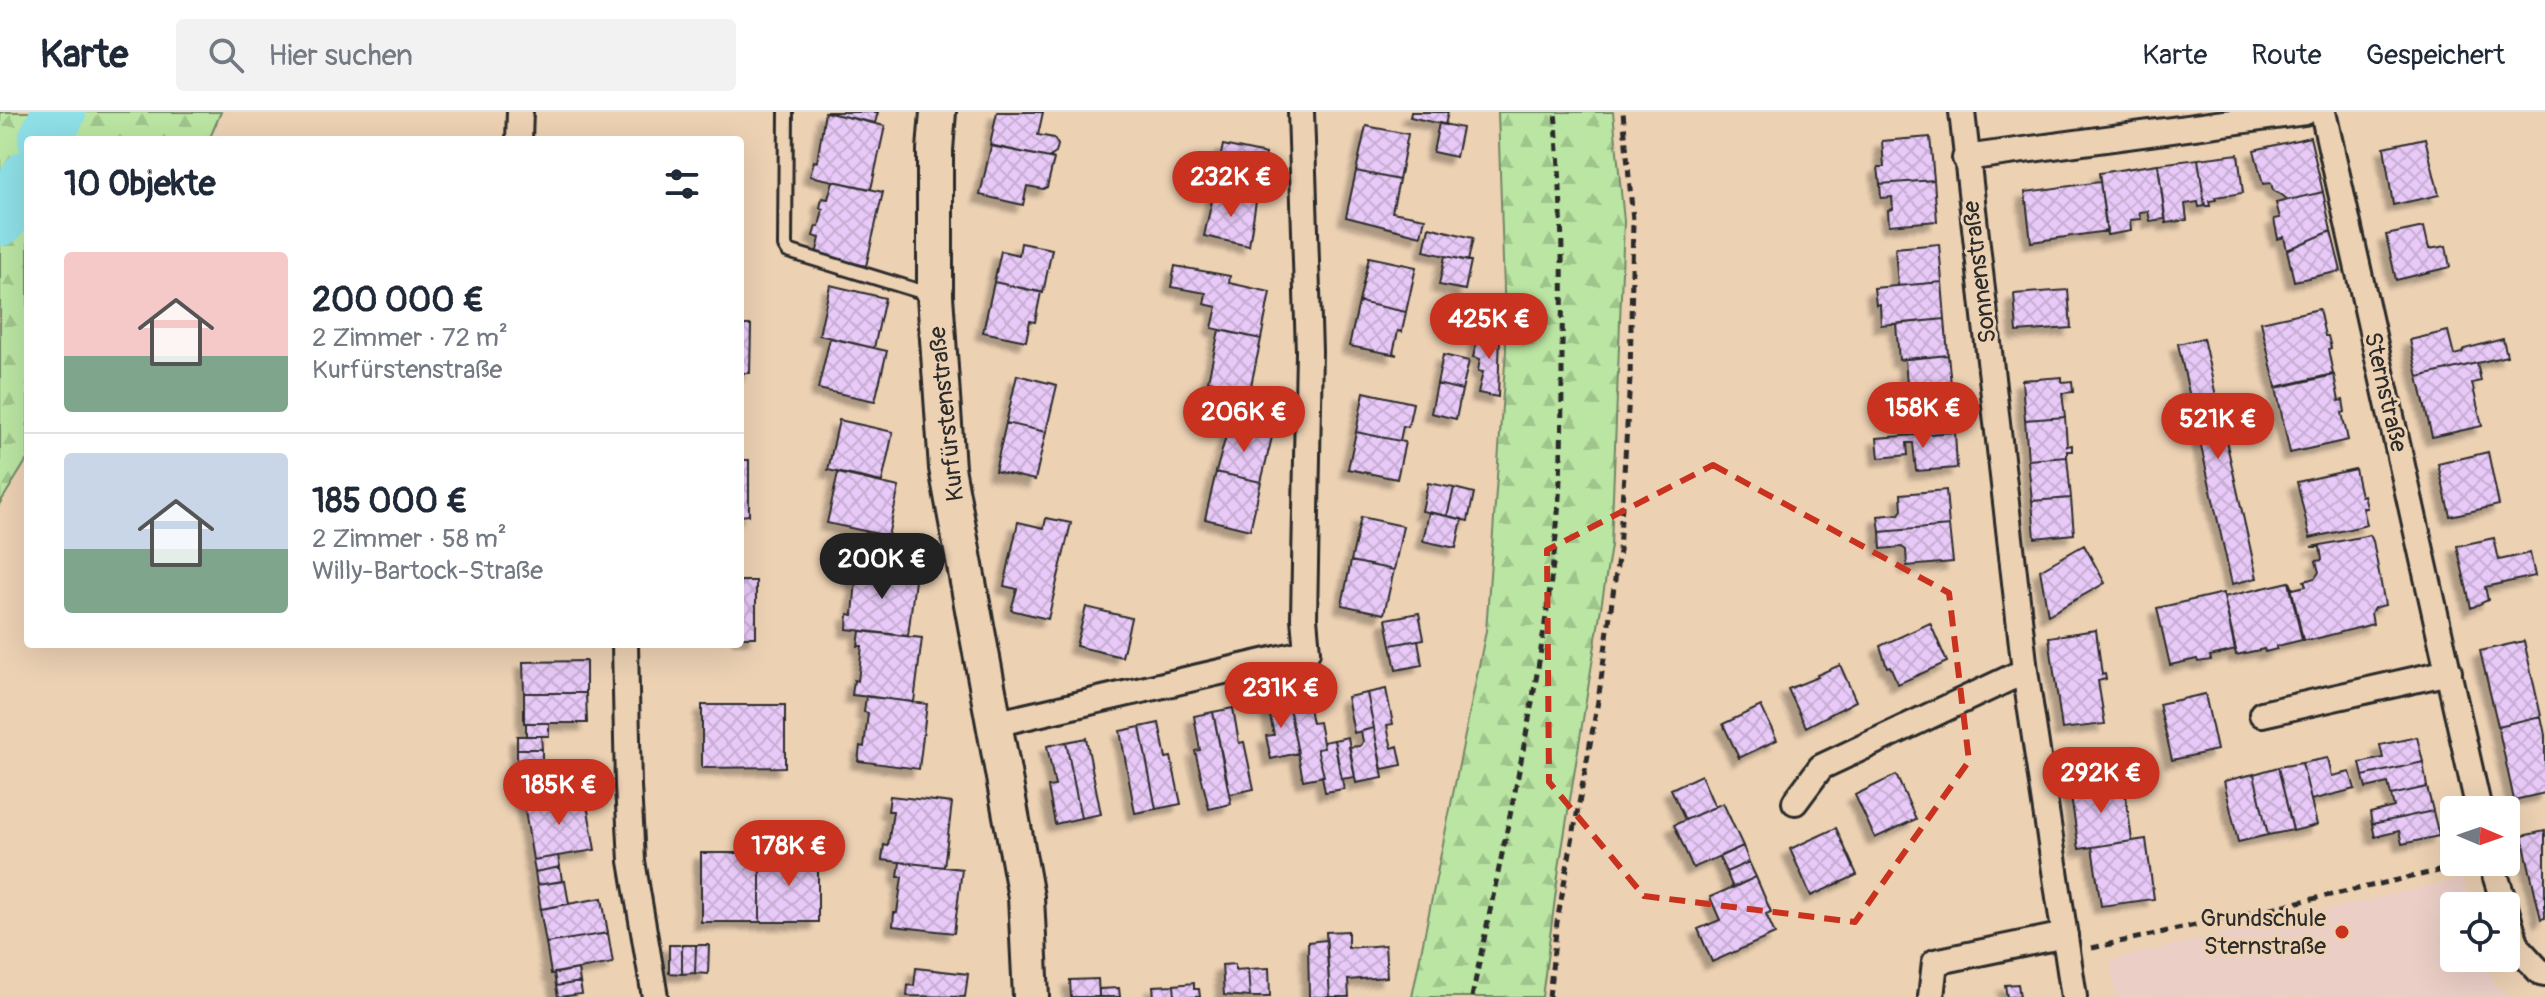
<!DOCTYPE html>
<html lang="de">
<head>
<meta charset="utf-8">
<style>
	body { margin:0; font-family:Pangolin,sans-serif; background:#f2f2f3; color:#1f2937; height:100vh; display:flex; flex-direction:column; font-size:30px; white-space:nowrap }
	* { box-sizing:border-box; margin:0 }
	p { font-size:26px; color:#747a83 }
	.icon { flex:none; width:44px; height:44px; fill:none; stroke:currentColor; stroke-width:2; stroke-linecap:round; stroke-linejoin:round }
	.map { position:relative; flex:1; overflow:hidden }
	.details { position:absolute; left:24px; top:24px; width:720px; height:512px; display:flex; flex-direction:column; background:#fff; border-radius:8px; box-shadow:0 8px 32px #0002 }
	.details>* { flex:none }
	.needle { width:52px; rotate:92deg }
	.controls { position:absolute; left:2440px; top:684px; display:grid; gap:16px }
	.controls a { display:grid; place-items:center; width:80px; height:80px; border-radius:8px; background:#fff; box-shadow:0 8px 32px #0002; font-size:40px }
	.price { position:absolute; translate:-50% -68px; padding:0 18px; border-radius:28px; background:#c8321e; color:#fff; font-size:26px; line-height:52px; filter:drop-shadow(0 2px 4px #0008) }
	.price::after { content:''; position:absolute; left:50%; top:48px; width:24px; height:18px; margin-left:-12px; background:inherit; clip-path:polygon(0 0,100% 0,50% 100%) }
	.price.selected { background:#222; color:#fff }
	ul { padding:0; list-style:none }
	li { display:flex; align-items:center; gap:24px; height:200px; padding:0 40px }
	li+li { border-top:2px solid #e0e1e3 }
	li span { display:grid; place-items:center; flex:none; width:224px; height:160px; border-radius:8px; color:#555 }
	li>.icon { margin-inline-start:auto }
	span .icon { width:96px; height:96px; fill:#fffc; stroke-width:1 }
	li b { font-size:34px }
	h2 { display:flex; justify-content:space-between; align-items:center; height:96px; padding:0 40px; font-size:34px }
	header { display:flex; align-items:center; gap:48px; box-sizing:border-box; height:112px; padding:0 40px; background:#fff; border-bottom:2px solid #e0e1e3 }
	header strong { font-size:38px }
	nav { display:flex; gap:44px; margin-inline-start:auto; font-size:28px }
	.search { width:560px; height:72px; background:#f2f2f3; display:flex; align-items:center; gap:20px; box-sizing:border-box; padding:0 28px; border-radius:8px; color:#747a83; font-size:30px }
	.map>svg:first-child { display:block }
	.built { fill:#ebcfc7 }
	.forest { fill:url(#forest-firs); stroke:#728866; stroke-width:2 }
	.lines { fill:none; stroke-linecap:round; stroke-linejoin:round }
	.river { stroke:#8edfe6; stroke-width:54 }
	.building { fill:url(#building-cross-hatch); stroke:#2b2b2b; stroke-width:2; filter:url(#shadow) }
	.lane-casing { stroke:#2b2b2b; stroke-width:18 }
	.street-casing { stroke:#2b2b2b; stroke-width:30 }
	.secondary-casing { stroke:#2b2b2b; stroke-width:40 }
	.path { stroke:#2b2b2b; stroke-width:5; stroke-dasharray:8 6; stroke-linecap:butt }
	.lane { stroke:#ecd1b3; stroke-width:12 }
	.street { stroke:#ecd1b3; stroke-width:24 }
	.secondary { stroke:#ecd1b3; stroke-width:34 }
	.marked { fill:none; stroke:#c8321e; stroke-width:6; stroke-dasharray:16 10; stroke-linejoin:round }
	.poi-dot { fill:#c8321e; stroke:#ecd1b3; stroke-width:3 }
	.labels { text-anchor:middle; stroke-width:6; stroke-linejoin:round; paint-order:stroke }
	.street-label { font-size:24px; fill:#2b2b2b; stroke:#ecd1b3 }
	.poi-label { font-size:24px; fill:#2b2b2b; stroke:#ecd1b3; text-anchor:end }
</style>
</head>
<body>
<header>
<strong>Karte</strong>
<div class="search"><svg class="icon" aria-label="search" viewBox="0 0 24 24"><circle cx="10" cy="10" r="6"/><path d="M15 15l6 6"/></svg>Hier suchen</div>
<nav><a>Karte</a><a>Route</a><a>Gespeichert</a></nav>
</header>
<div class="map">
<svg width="2545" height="885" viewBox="0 0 2545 885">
	<defs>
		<pattern id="forest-firs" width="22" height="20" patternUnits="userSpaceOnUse" patternTransform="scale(2)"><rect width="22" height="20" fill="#bae5a2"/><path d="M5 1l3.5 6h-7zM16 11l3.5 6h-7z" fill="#a0c58c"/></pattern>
		<pattern id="building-cross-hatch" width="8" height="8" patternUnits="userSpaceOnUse" patternTransform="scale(2)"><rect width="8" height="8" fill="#e8c9f7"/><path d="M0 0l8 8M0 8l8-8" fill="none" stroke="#c7add4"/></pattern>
		<filter id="shadow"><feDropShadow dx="-7" dy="7" stdDeviation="2" flood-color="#0004"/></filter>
	</defs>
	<rect width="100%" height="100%" fill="#ecd1b3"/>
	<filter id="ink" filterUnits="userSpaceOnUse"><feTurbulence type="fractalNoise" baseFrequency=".0125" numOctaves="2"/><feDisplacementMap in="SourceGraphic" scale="16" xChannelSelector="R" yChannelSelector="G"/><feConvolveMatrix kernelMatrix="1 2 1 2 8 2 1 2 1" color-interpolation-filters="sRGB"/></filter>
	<g filter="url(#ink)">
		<path class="built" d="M2463 766 2470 794H2454V846H2483L2496 873 2511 885H2116L2110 848Z"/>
		<path class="forest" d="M0 0H221L209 28H28V346L0 391Z
			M1498 0H1613L1624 109 1611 434 1559 756 1542 885H1412L1486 519 1506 238Z"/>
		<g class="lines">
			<path class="river" d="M45 28 59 0
				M0 107 28 65"/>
		</g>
		<path class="building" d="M825 0 885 14 871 77 810 64 814 49 817 50Z
			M825 0H878L875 11Z
			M997 0H1043L1038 23 1054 26 1058 33 1056 41 1050 45 1054 47 990 33Z
			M1411 0H1448L1445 13 1410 5Z
			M1439 11 1462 16 1456 45 1433 40Z
			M1366 14 1408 22 1399 68 1356 59Z
			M1930 25 1934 68 1880 72 1878 55H1884L1882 29Z
			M2310 25 2323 80 2289 88 2273 78 2271 71 2263 72 2254 38Z
			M2425 26 2439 83 2393 93 2384 35Z
			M1223 33 1266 42 1256 89 1213 80Z
			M991 34 1054 47 1047 75 1043 77 1027 74 1023 93 980 83Z
			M2238 42 2243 81 2215 85 2216 88 2209 89 2210 94H2205L2198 47Z
			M2198 47 2205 94 2199 95 2198 90 2185 92 2187 108 2166 111 2158 52Z
			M2158 52 2165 107 2150 109 2148 99 2139 100 2141 107 2130 108 2131 119 2107 123 2099 61Z
			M1356 59 1399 68 1392 100 1425 106 1421 124 1346 105Z
			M1934 68 1937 109 1889 113 1888 98 1893 97 1892 85 1881 86 1880 72Z
			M833 69 883 80 866 154 816 143 820 126 813 124 816 114 819 115 823 97 820 96 822 86 828 87Z
			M2100 70 2107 119 2031 130 2025 80Z
			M1214 80 1256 89 1249 134 1204 124Z
			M2323 80 2331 119 2287 138 2284 125 2278 127 2274 107 2280 106 2276 91Z
			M1429 115 1473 126 1468 149 1424 139Z
			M2424 115 2429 137 2446 134 2450 155 2396 168 2386 123Z
			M2331 119 2341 159 2294 169 2287 138Z
			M1021 131 1052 137 1043 181 994 170 1001 139 1019 143Z
			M1939 132 1942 170 1898 174 1895 136Z
			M1445 144 1471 149 1465 178 1439 173Z
			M1369 145 1416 155 1406 200 1359 190Z
			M1175 154 1230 164 1229 171 1270 180 1261 227 1212 216 1217 195 1204 192 1206 181 1171 175Z
			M994 170 1041 180 1035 210 1030 209 1026 229 983 220Z
			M1942 170 1945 207 1881 213 1880 192 1876 193 1874 176Z
			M830 173 885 186 874 236 819 223Z
			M2068 178 2071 216 2017 220 2014 182Z
			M1359 190 1406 200 1402 220 1398 219 1393 241 1397 243 1349 234Z
			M2319 197 2325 224H2328L2331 236 2328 237 2333 262 2276 275 2261 210Z
			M1945 207 1948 243 1899 248 1896 212Z
			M740 213H751L750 261H740Z
			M1480 216 1500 220 1498 285 1478 281 1483 260 1478 259 1480 247 1473 245Z
			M1219 218 1261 227 1250 278 1208 269Z
			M2448 219 2454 243 2462 241 2464 237 2503 227 2507 244 2418 265 2410 228Z
			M830 226 887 239 875 289 818 277Z
			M2203 226 2257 466 2232 472 2178 232Z
			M1443 243 1469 249 1462 278 1437 272Z
			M1948 243 1952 282 1908 286 1905 247Z
			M2477 251 2481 269 2472 271 2482 314 2432 325 2418 265Z
			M1017 263 1057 273 1046 320 1006 311Z
			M2334 263 2339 289 2343 288 2345 300 2342 301 2348 328 2290 341 2276 276Z
			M2062 265V270L2072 269 2073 280 2062 281 2065 305 2025 308 2022 268Z
			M1437 272 1462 278 1456 307 1431 301Z
			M1364 280 1413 291 1408 315 1403 314 1400 329 1356 320Z
			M1952 282 1955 320 1914 323 1908 286Z
			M2065 305 2067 334 2072 333V339H2067V345L2028 348 2025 308Z
			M839 308 893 320 882 370 828 358Z
			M1006 311 1046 320 1035 368 995 359Z
			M1227 314 1272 325 1261 370 1216 360 1228 317Z
			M1356 320 1405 330 1397 367 1348 357Z
			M1955 320 1957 356 1916 359 1913 331H1907L1908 343 1879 346 1877 326Z
			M2488 340 2499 393 2450 404 2438 352Z
			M2067 345 2071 386 2032 389 2028 348Z
			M740 348H749V403L740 404Z
			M2355 357 2361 384 2364 383 2367 396H2363L2367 413 2310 426 2297 370Z
			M1216 360 1261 370 1250 418 1205 407Z
			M838 361 899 375 888 424 827 411Z
			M1428 371 1454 376 1447 404 1422 399Z
			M1454 376 1474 381 1468 409 1447 404Z
			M1946 378 1949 414 1880 420 1878 404 1899 402 1902 398 1901 382Z
			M2071 386 2074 422 2035 426 2032 389Z
			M1429 400 1462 407 1456 436 1423 429Z
			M1361 405 1403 414 1394 458 1351 449Z
			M1046 406 1071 411 1048 507 1011 498 1017 477 1004 474 1018 410 1044 416Z
			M1949 414 1953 450 1907 454 1906 438 1902 435 1881 437 1880 420Z
			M2370 423 2373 429 2385 493 2374 496 2371 501 2373 512 2311 528H2303L2290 470 2293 477 2306 474 2304 469 2315 466 2319 460 2316 449 2322 448 2320 435H2311Z
			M2494 426 2499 448 2530 441 2535 464 2485 475 2488 488 2471 496 2457 434Z
			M2084 433 2105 471 2048 503 2040 458Z
			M1351 449 1394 458 1384 502 1342 493Z
			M854 453 916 460 908 524 847 517 848 502 853 503 856 468H852Z
			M740 469H756V525H740Z
			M2289 470 2302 528 2277 534V537L2265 540 2264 537 2236 543 2224 485Z
			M2223 481 2236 538 2210 544 2211 548 2198 550 2197 547 2170 553 2157 496Z
			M1086 495 1131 506 1122 545 1076 534Z
			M1419 501 1424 527 1391 533 1386 507Z
			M1930 511 1947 550 1898 572 1890 554 1887 555 1880 534Z
			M2096 518 2102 563 2105 562 2106 567 2098 569 2105 612 2062 617 2049 525Z
			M860 519 922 526 914 590 852 583 854 568 858 569 862 534H858Z
			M1418 528 1422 553 1396 558 1391 533Z
			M2524 529 2541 604 2498 614 2480 539Z
			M586 549V581H524L523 550Z
			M1840 553 1856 589 1806 615 1788 577 1818 565 1817 563Z
			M1386 577 1393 612 1387 613 1389 624 1392 636 1398 634 1402 653 1382 657 1367 581Z
			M524 581H586L587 611H524Z
			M1306 581 1312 611 1319 610 1324 636 1317 637 1324 664 1303 668 1287 585Z
			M1367 581 1374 616 1354 621 1347 585Z
			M2205 582 2217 638 2172 648 2159 592Z
			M866 584 927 592 919 657 858 649 860 634 864 635 868 601 864 600Z
			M1287 585 1298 641 1271 647 1266 624 1274 623 1267 589Z
			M702 593H785V655L702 656Z
			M1761 594 1777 628 1739 646 1723 612Z
			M1233 596 1239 631 1244 630 1254 677 1230 682 1213 600Z
			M1213 600 1231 692 1209 697 1195 639 1200 638 1194 604Z
			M2541 604 2545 623V681L2514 688 2498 614Z
			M526 611H549V624H526Z
			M1159 611 1166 646 1171 645 1181 692 1156 697 1140 615Z
			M1140 615 1156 697 1135 701 1120 619Z
			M1374 616 1383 666 1356 671 1349 635 1360 634 1363 630 1361 619Z
			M517 624H541L542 637H517Z
			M1348 625 1355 665 1341 667 1334 628Z
			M2417 625 2423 650 2363 664 2360 651 2383 646 2380 633Z
			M1086 626 1101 702 1081 706 1066 630Z
			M1334 628 1344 677 1325 680 1322 664H1324L1317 637 1324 636 1323 630Z
			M1066 630 1081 706 1055 712 1048 675 1055 674 1047 634Z
			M517 637H542V649H517Z
			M2328 646 2332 664 2350 660 2355 677 2311 688 2302 651Z
			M2423 650 2427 675 2391 683 2388 671 2366 676 2363 664Z
			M580 651 585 681 524 692 518 662Z
			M2302 651 2317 713 2293 719 2278 655Z
			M2278 655 2293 718 2268 723 2254 662Z
			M2254 662 2268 723 2238 730 2224 669Z
			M1701 663 1715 695 1685 708 1671 677Z
			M1896 663 1916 707 1875 726 1855 683Z
			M2124 669 2132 729 2079 737 2070 677Z
			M2427 675 2433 699 2372 712 2370 701 2394 695 2391 683Z
			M585 681 595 738 533 748 524 692Z
			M890 684 952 691 944 755 882 748 884 733 888 734 893 699H888Z
			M1723 691 1743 734 1693 756 1674 713Z
			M2433 699 2439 724 2402 732 2399 719 2375 725 2372 712Z
			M1836 716 1857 763 1811 784 1790 737Z
			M2545 719V806L2541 807 2522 724Z
			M2146 727 2154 787 2101 794 2092 735Z
			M1743 734 1749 750 1726 760 1719 745Z
			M701 741H760V810H701Z
			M760 741H818V810H760Z
			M558 744 560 755 535 760 533 748Z
			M900 750 962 757 954 821 893 814 894 801H897L902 765H898Z
			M1749 750 1756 765 1733 776 1726 760Z
			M560 755 562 769 537 773 535 760Z
			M1756 765 1771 800 1766 802 1775 822 1712 850 1698 817 1720 808 1710 785Z
			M565 769 569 792 541 797 537 773Z
			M602 786 608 821 546 831 540 797Z
			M1348 819V836L1385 833 1387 865 1348 868 1349 885H1330L1326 820Z
			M608 821 613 851 551 862 546 831Z
			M1326 828 1330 885H1309L1308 830Z
			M669 833H682V862L669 861Z
			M682 833H696L695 861 682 862Z
			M696 833H709L708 862 695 861Z
			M1235 852V858L1248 857 1250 885 1224 883 1222 853Z
			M916 856 968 862 965 885 907 884 908 873 914 874Z
			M1269 856 1270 885H1250L1248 857Z
			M578 857 580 870 556 874 554 861Z
			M1098 867 1099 885H1071L1070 868Z
			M580 870 582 882 558 885 556 874Z
			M1194 871V877H1199L1200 885H1175L1174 873Z
			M2018 872 2020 885H2007L2005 873Z
			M1174 873 1175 885H1154L1153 874Z
			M1119 876 1120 885H1099V877Z"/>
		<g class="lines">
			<g class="lane-casing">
				<path id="lane" d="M786 0 785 134 788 139 932 183"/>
			</g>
			<g class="street-casing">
				<path id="street" d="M1962 0 2025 559 2074 885
					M2323 0 2479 698
					M519 28 520 0
					M1965 46 2305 0
					M625 532 628 674 632 749 655 885
					M2262 602 2449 560
					M994 612 1307 540 1304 506 1309 239 1301 0
					M1795 690 1821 655 2025 559
					M2491 750 2505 794
					M2506 798 2517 835 2540 860 2545 861
					M1931 885 1935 850 2065 823"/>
			</g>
			<g class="secondary-casing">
				<path id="secondary" d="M938 0 935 38V184L947 356 1026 785 1031 885"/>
			</g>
			<path class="path" d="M2092 836 2465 753
				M1472 885C1502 738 1537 592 1554 443 1562 375 1562 305 1562 237 1563 158 1562 79 1555 0
				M1549 885 1557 810 1598 589 1619 439 1630 267 1633 108 1623 0"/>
			<use href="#lane" class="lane"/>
			<use href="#street" class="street"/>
			<use href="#secondary" class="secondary"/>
		</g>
	</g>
	<path class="marked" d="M1713 353 1949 481 1969 649 1855 810 1644 784 1549 670 1547 438Z"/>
	<circle class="poi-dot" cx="2342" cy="820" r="8"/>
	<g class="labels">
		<g class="street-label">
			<text transform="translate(1979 160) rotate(-97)" y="8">Sonnenstraße</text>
			<text transform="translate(2386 280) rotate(77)" y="8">Sternstraße</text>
			<text transform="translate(946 302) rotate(-96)" y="8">Kurfürstenstraße</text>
		</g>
		<g class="poi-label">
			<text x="2326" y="814">Grundschule<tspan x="2326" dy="28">Sternstraße</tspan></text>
		</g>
	</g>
</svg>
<div class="controls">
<a><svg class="needle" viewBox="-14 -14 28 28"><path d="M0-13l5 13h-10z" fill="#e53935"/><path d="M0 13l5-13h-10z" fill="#747a83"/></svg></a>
<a><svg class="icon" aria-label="locate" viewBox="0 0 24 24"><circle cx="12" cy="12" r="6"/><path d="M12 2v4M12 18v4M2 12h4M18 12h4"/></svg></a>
</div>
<b class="price" style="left:1231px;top:107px">232K €</b>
<b class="price" style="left:1489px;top:249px">425K €</b>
<b class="price" style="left:1923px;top:338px">158K €</b>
<b class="price" style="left:1244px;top:342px">206K €</b>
<b class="price" style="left:2218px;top:349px">521K €</b>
<b class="price selected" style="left:882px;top:489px">200K €</b>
<b class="price" style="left:1281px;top:618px">231K €</b>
<b class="price" style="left:2101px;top:703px">292K €</b>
<b class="price" style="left:559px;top:715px">185K €</b>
<b class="price" style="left:789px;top:776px">178K €</b>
<section class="details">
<h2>10 Objekte<svg class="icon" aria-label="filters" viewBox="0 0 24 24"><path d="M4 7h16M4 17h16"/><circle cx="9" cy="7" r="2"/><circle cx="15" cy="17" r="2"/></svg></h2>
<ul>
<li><span style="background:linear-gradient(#f6c9c9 65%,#7fa58c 0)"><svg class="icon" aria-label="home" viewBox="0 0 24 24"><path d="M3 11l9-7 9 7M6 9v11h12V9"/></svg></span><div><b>200 000 €</b><p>2 Zimmer · 72 m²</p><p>Kurfürstenstraße</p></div></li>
<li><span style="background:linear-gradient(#c9d6e8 60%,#7fa58c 0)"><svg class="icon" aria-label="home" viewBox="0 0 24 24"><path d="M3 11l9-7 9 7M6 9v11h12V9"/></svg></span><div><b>185 000 €</b><p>2 Zimmer · 58 m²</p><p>Willy-Bartock-Straße</p></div></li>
</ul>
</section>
</div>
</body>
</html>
